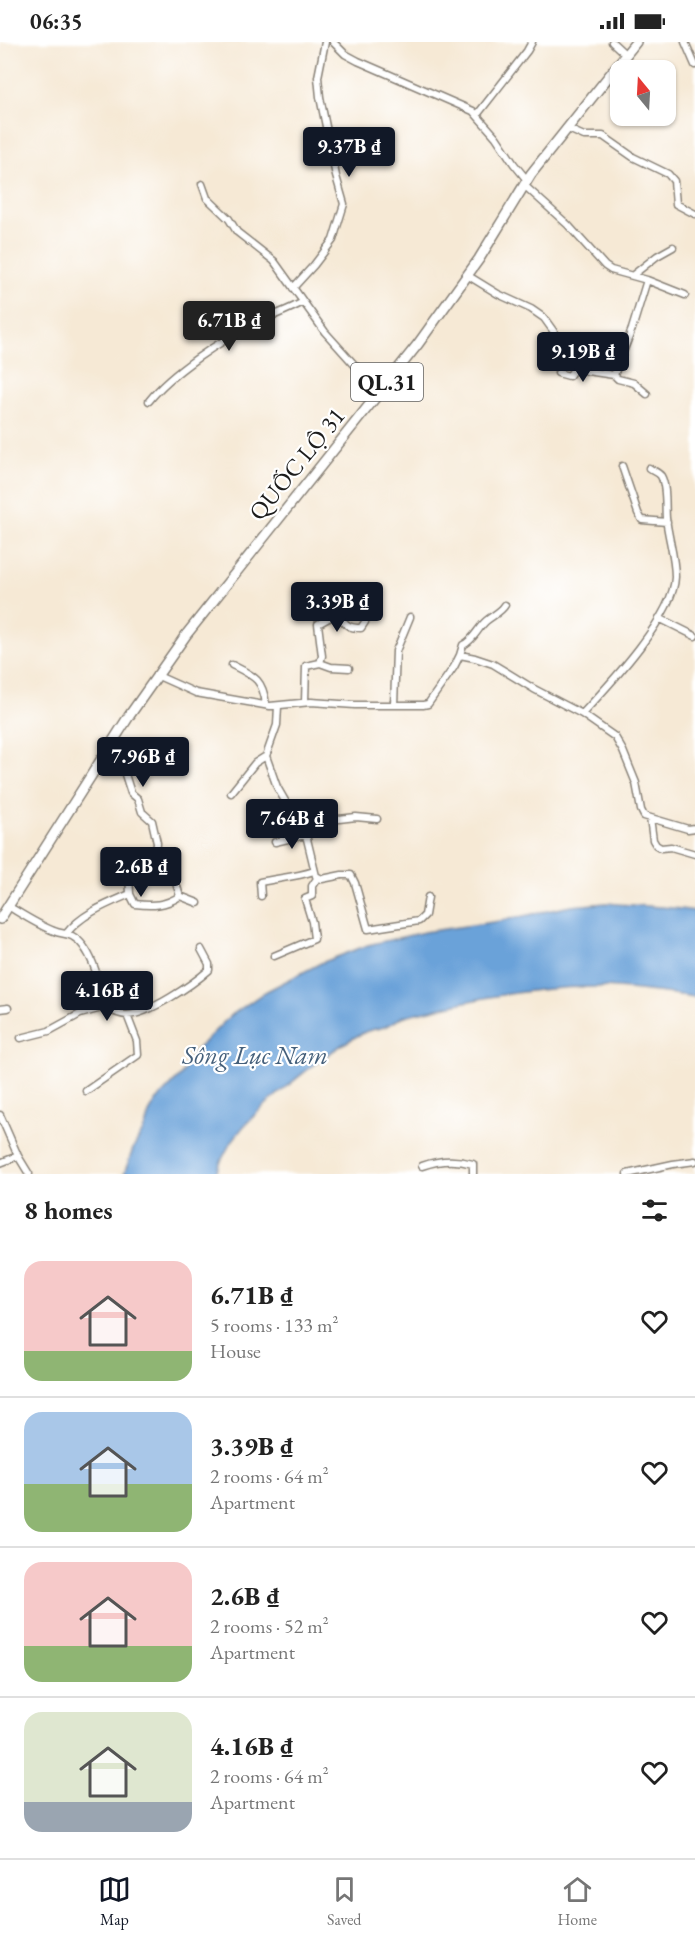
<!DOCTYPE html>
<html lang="en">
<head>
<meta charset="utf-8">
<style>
	body { margin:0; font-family:"EB Garamond",serif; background:#f6f6f6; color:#222; height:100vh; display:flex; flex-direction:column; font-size:22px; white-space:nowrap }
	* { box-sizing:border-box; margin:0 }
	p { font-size:20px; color:#767676 }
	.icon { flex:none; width:33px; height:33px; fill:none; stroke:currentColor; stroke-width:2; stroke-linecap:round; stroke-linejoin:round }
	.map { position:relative; height:1132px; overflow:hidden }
	.drawer { display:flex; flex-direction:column; background:#fff; flex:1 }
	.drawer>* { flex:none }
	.needle { width:39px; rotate:342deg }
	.tools { position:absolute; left:610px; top:18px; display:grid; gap:12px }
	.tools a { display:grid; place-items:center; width:66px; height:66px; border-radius:12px; background:#fff; box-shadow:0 2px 4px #0004; font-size:30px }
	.price { position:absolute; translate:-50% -51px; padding:0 14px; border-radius:6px; background:#111827; color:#fff; font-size:20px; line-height:39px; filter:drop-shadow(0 2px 3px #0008) }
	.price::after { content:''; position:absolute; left:50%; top:36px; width:18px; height:14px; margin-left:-9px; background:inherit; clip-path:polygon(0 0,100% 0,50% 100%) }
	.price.on { background:#222; color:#fff }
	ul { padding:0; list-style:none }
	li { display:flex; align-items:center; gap:18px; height:150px; padding:0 24px }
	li+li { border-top:2px solid #e0e0e0 }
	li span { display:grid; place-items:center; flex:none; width:168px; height:120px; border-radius:18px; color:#555 }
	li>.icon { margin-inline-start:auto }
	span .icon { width:72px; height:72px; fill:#fffc; stroke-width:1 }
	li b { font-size:26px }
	h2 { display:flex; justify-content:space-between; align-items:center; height:72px; padding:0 24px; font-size:26px }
	.status { display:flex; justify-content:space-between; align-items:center; height:42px; padding:0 30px; background:#fff; direction:ltr }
	.status svg { height:16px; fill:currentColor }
	.tab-bar { display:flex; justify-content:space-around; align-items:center; height:84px; border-top:2px solid #e0e0e0; background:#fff; font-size:16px; color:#767676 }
	.tab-bar a { display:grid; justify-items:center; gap:3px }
	.tab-bar .on { color:#111827 }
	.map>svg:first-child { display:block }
	.water { fill:#6ba2d9; stroke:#445f7a; stroke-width:1.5 }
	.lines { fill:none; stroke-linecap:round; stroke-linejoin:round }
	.minor-casing { stroke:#898278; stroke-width:9 }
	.highway-casing { stroke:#898278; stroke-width:12 }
	.minor { stroke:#fff; stroke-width:6 }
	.highway { stroke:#fff; stroke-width:9 }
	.labels { text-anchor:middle; stroke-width:4.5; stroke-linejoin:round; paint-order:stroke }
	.shield { fill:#fff; stroke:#606060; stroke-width:1.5 }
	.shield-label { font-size:22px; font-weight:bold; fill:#1c1c1c }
	.street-label { font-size:24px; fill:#1c1c1c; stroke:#fff }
	.water-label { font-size:26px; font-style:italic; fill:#445f7a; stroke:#fff }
</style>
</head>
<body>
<div class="status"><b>06:35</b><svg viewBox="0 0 49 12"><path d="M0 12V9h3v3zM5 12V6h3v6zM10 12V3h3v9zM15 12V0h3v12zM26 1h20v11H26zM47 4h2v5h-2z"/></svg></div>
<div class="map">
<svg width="695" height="1132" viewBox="0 0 695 1132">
	<rect width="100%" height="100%" fill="#fff"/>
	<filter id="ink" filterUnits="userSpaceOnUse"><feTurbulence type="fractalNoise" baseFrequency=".0167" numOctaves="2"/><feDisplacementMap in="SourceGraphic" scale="12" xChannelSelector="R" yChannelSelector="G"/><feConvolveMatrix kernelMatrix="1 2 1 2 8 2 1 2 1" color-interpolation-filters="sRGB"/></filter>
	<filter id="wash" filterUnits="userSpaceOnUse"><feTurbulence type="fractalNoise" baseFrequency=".008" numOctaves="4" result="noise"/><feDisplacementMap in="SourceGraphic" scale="24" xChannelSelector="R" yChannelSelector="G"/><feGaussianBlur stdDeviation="1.35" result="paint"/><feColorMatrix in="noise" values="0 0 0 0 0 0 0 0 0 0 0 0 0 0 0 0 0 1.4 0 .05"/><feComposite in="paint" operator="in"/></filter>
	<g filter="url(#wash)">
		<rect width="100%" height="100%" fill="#f6e9d5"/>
		<path class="water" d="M606 861C636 864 665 864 695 869V955C663 951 632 946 600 945 551 944 494 953 447 964 432 968 417 970 402 975 397 978 392 982 387 984 380 987 371 987 365 990 338 1003 306 1028 283 1048 254 1072 228 1095 216 1132H124L133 1107 145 1085 149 1071 156 1059 181 1033 193 1012 202 1002 230 974 265 950 321 921 368 903 424 890 500 879 571 864Z"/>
	</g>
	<g filter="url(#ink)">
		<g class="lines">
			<g class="minor-casing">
				<path id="minor" d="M333 0 345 12 358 19 473 69 496 95 514 122 527 138
					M612 0 625 12
					M685 0 695 23
					M477 73 527 9 532 0
					M566 86 584 94H603L633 115 668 132 674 139 676 162 695 172
					M202 142 207 156 229 177 237 190 274 219 325 290 379 350
					M524 143 568 183 605 224 611 228 647 238 632 287 614 333 618 337 634 341 647 352
					M467 233 498 252 531 267 544 276 579 325
					M633 233 657 214 673 205
					M647 238 685 253
					M293 246 314 223 333 198 344 162 336 134 320 55 318 35 325 0
					M558 331 569 334 574 327 579 325 587 329 614 333
					M149 359C171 331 221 298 253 283 270 274 287 269 303 260
					M622 424 638 471 642 478 667 480
					M659 576 695 594
					M460 613 463 603C474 598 477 587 486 579 493 573 501 570 505 563
					M320 621 322 614 318 582 336 572C346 580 344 586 361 586L365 580
					M232 623C254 634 263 637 266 663
					M156 633 196 651 270 664 311 660 355 663H423L428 662 454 625 460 613 475 616 493 622 534 647 582 672 615 695 623 709 636 741 641 768 644 774 688 787 695 786
					M305 660 306 624 320 621 331 625 349 626
					M394 663 396 609 410 575
					M278 664 277 683 266 714 277 745 307 797 316 834 322 837 342 833H351L355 841 368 887 419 879 425 873 428 855
					M582 672C609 643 674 574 675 535 675 515 668 495 666 476 665 464 667 445 661 434 658 430 653 429 649 426
					M231 751 255 721 266 714
					M291 769 339 777 356 775 377 777
					M650 776 653 798 656 803 661 806 671 805 695 812
					M254 780 256 776 288 764
					M275 800 305 793
					M130 852 135 862C152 864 165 864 180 854L176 841
					M180 854 198 861
					M261 854 260 840C279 836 296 835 314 829
					M8 864C23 873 38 883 54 889 60 892 66 891 72 894 93 905 100 944 105 965 112 969 120 973 127 973 150 972 193 942 209 928V922L201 907
					M66 892C81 872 107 862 130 852L129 830 154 822 155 820 157 801 152 779 142 770 138 757 131 751 122 723 118 716 109 707
					M274 914 314 897 312 880 305 857 312 854V844L318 835
					M0 967 8 966
					M21 996 49 989 80 972 105 965
					M86 1049 138 1013 137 999 127 973
					M0 1073 18 1114
					M0 1121 18 1114 29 1132
					M422 1124C438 1118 456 1117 473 1122V1132
					M627 1132 673 1122 695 1119"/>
			</g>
			<g class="highway-casing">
				<path id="highway" d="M0 877 129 674 186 593 418 302 479 217 531 132 636 0"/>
			</g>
			<use href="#minor" class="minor"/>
			<use href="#highway" class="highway"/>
		</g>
	</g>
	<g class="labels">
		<rect class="shield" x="351" y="321" width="72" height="38" rx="4.5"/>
		<g class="shield-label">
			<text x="387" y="348">QL.31</text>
		</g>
		<g class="street-label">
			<text transform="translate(297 422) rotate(-51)" y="8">QUỐC LỘ 31</text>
		</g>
		<g class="water-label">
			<text x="255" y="1022">Sông Lục Nam</text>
		</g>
	</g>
</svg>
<div class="tools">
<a><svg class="needle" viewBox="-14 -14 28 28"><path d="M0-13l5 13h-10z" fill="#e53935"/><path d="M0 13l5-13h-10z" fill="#767676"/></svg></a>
</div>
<b class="price" style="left:349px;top:136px">9.37B ₫</b>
<b class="price on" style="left:229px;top:310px">6.71B ₫</b>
<b class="price" style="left:583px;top:341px">9.19B ₫</b>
<b class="price" style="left:337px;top:591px">3.39B ₫</b>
<b class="price" style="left:143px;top:746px">7.96B ₫</b>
<b class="price" style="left:292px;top:808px">7.64B ₫</b>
<b class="price" style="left:141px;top:856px">2.6B ₫</b>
<b class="price" style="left:107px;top:980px">4.16B ₫</b>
</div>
<section class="drawer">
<h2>8 homes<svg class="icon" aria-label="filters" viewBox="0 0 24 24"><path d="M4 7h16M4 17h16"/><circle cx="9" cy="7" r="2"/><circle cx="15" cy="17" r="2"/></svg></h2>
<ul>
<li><span style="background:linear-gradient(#f6c9c9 75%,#8fb573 0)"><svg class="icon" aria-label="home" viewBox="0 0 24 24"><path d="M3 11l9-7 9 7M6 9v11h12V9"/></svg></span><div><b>6.71B ₫</b><p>5 rooms · 133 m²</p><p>House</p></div><svg class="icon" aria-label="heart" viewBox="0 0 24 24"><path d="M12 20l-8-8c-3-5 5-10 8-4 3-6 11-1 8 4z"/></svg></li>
<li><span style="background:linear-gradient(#a9c7e8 60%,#8fb573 0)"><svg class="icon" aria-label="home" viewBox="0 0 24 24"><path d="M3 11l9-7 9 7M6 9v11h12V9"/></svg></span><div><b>3.39B ₫</b><p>2 rooms · 64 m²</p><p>Apartment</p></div><svg class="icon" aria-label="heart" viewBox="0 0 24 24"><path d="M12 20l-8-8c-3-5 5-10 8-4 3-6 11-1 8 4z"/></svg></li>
<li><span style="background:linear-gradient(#f6c9c9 70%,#8fb573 0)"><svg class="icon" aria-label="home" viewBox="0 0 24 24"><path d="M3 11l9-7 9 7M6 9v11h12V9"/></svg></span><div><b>2.6B ₫</b><p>2 rooms · 52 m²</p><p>Apartment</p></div><svg class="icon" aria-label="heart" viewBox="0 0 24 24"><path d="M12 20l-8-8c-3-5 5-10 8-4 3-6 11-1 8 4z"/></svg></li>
<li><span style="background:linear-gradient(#dfe7d0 75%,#9aa5b1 0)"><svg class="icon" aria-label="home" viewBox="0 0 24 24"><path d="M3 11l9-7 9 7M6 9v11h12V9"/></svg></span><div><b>4.16B ₫</b><p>2 rooms · 64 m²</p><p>Apartment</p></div><svg class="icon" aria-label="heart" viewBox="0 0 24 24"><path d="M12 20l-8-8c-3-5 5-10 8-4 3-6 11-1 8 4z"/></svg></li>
</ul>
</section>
<nav class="tab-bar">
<a class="on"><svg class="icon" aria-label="map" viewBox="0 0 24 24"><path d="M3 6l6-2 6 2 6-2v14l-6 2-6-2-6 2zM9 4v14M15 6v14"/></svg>Map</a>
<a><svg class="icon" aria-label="saved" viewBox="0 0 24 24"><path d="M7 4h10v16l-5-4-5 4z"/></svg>Saved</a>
<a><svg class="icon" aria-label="home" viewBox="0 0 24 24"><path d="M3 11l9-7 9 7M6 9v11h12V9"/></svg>Home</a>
</nav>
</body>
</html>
